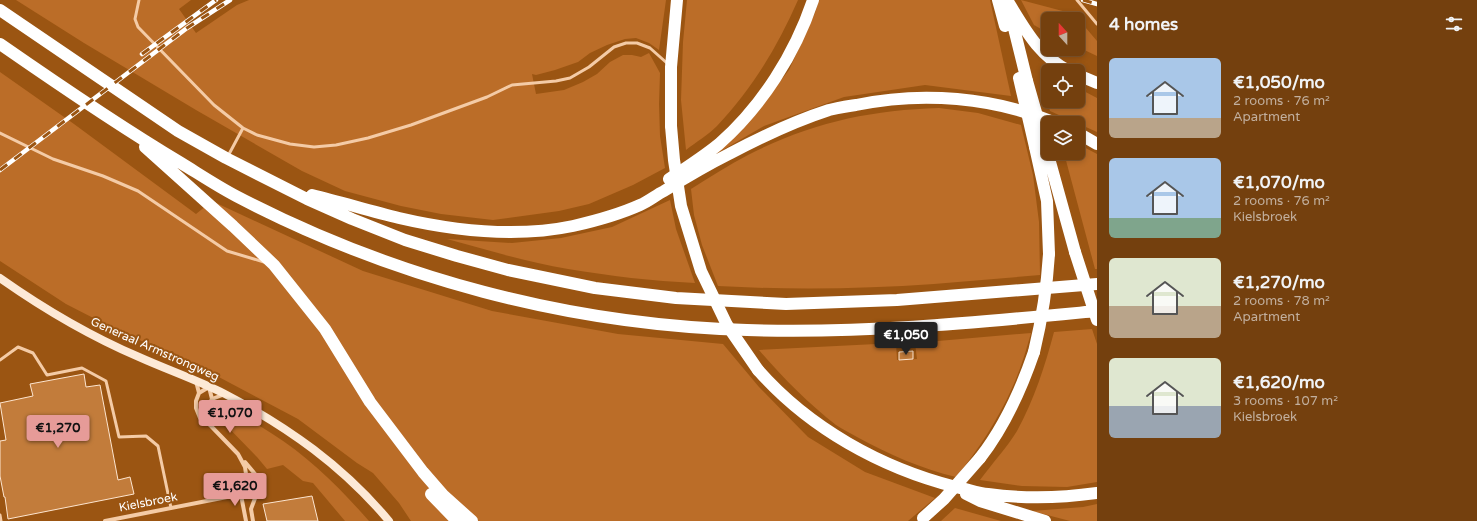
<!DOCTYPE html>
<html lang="en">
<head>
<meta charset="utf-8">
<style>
	body { margin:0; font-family:"Varela Round",sans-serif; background:#794717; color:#f1f3f6; height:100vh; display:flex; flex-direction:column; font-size:15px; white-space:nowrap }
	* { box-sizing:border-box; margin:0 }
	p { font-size:13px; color:#c2af9e }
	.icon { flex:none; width:22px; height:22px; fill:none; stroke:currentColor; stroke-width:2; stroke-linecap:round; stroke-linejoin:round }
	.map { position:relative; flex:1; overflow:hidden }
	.sheet { display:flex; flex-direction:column; background:#74400e; width:380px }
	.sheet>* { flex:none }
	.needle { width:26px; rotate:339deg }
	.fabs { position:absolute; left:1041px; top:12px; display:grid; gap:8px }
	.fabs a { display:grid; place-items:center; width:44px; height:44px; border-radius:6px; background:#74400e; box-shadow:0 2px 6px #0003,0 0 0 1px #86592e; font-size:20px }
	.price { position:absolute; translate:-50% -34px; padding:0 9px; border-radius:4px; background:#e69b98; color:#111; font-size:13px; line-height:26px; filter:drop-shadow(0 1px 2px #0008) }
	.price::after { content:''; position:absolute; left:50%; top:24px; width:12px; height:9px; margin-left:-6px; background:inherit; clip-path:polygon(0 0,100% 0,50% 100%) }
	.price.active { background:#222; color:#fff }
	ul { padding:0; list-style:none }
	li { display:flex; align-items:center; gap:12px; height:100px; padding:0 12px }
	li span { display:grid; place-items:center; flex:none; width:112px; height:80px; border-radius:6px; color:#555 }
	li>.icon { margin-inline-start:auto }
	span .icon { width:48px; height:48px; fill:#fffc; stroke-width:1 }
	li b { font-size:17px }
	h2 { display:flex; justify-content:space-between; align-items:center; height:48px; padding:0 12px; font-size:17px }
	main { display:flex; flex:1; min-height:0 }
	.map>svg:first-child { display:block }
	.green { fill:#bb6d28 }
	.building { fill:#c27c3b; stroke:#fde5cf }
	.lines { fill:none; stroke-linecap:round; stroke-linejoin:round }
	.lane { stroke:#f4cba6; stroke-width:3 }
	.street { stroke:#f4cba6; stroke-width:4 }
	.secondary { stroke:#fde9d6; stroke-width:8 }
	.highway { stroke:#fff; stroke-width:12 }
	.rail-casing { stroke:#fff; stroke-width:4.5 }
	.rail { stroke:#9b5512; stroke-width:3; stroke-dasharray:9; stroke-linecap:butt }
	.highway-bridge { stroke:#fff; stroke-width:12 }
	.labels { text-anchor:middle; stroke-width:4; stroke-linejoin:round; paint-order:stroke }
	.street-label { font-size:12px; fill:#fff; stroke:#9b5512 }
</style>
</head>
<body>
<main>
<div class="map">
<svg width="1097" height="521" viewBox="0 0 1097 521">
	<rect width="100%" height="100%" fill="#9b5512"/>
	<path class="green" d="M16 0H191L179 9 196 33 237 5 249 0H666L659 50 649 43 636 38 625 39 607 45 590 53 578 62 555 70 536 75 532 74 536 94 564 90 583 82 597 74 610 62 623 55H632L641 57 649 53 660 73 659 104 660 136 665 168 633 185 589 204 559 211 493 220 441 214 401 206 345 191 302 171 196 110 84 43Z
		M687 0H798C778 46 752 89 717 126 708 135 696 142 686 150L681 100 683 42Z
		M819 0H990L1011 96 925 85 844 97 764 126 707 159 742 130 789 70 815 13Z
		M1021 0 1074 14 1097 41V56L1078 47V19H1048V33L1034 25Z
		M0 72 74 124 196 214 212 201 363 271 492 311 618 334 723 344 759 387 808 437 865 472 935 498 908 521H411L399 503 373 473 357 463 298 419 215 375 105 324 66 304 0 261Z
		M1048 83V101H1078V88L1097 98V132L1050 111 1042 84Z
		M939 108 978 113 1021 125 1033 175 1039 222 1040 275C1005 278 969 281 934 284 862 289 790 290 718 286L702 245 694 215 691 189C710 177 729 165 748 155 810 123 870 110 939 108Z
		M1078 144 1097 154V269H1095L1064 153H1078Z
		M670 200 676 229 695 283C652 281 610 276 568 269 527 262 487 250 447 239L512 243 561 238 612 227Z
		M1092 329 1097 344V482L1067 487 1022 486 980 480C991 465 1008 446 1017 431 1034 400 1045 366 1054 332Z
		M1031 333C1026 351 1020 371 1012 388 998 420 978 450 956 477 922 469 888 454 857 437 850 433 842 429 836 425 808 403 782 377 759 350L896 343 897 360 917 359 915 343Z
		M219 406C237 414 255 422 271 433 308 456 340 488 369 521H345L313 483 303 481 283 465 267 469 257 457 220 419 216 411Z
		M1097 504V521H1070L1032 511 1083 507Z
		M955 508 1001 521H941Z"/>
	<path class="building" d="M913 351V359L899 360V352Z
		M84 374 86 387 100 385 118 480 130 477 134 494 8 519 5 497H4L0 476V441L6 440 0 403 33 396 30 384Z
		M312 496 318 521H267L263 504Z"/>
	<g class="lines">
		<path class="lane" d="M139 0 135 19 138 27 214 105 243 128 257 135 290 144 314 147 336 145 368 138 411 125 487 97 512 85 556 81 570 78 589 67 614 47 626 43H637L650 48 668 64
			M1077 0 1097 24
			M0 133 53 159 103 176 138 191 227 251 264 262
			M228 156 243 128
			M0 360 18 347 33 353 47 375 82 368 106 381 119 437 146 436 158 446 171 508
			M0 515 1 521"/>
		<path class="street" d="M199 393 209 387 212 399
			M210 425 208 407 212 399 225 394
			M245 462 255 474 257 493 251 509 253 521
			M240 490 246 521
			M240 490H251L257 493
			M105 521 227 497 240 490 243 486 246 474 245 467 238 454 210 425 200 418 196 408V401L199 393 196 381"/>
		<path class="secondary" d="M0 278C44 309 90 336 139 357 168 370 197 380 225 394 288 427 343 466 389 521"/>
		<path class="highway" d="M998 0 1005 26
			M1007 0C1025 29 1038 55 1069 71
			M0 10 178 131 226 158 307 199 352 219 405 240 457 256 508 270 595 288 676 298 786 304 897 300 1097 284
			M1010 12 1027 81
			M0 44C59 85 119 126 181 163 199 174 217 186 236 196 393 278 569 325 747 330 863 334 981 322 1097 311
			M1078 75 1097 83
			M671 126V67L677 0
			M1078 133 1097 144
			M145 147 233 226 274 265 325 329 370 402 423 472 443 495 472 521
			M1035 147 1047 201 1049 254
			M1047 151 1075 252
			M669 179C686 168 703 157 719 144 762 106 795 54 813 0
			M312 195C341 202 370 211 399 218 455 231 516 238 573 226 595 221 620 214 640 205 649 201 656 195 664 191 685 178 707 165 729 154 761 137 795 121 829 110 838 108 847 106 856 105 922 91 993 97 1056 123
			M758 370C809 428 881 468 956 487 967 489 978 493 988 494 1025 499 1061 498 1097 493
			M980 458C1005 426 1021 390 1034 352
			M431 494 457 521
			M966 494 980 501 1045 521"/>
		<g class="rail-casing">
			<path id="rail" d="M1083 0 1097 4
				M142 54 216 0
				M0 170 187 28 230 0"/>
		</g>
		<use href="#rail" class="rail"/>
		<path class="highway-bridge" d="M1019 78 1035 147
			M1027 81 1047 151
			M671 126 674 160 681 206 701 271 727 325 758 370
			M1075 252 1097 320
			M1034 352C1042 319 1047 287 1049 254
			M923 518 944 499 980 458"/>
	</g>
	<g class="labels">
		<g class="street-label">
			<text transform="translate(155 349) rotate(24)" y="4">Generaal Armstrongweg</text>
			<text transform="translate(148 502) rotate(-11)" y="4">Kielsbroek</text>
		</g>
	</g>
</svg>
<div class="fabs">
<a><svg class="needle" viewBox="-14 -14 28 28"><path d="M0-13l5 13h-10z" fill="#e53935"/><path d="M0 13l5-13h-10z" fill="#c2af9e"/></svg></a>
<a><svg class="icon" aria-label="locate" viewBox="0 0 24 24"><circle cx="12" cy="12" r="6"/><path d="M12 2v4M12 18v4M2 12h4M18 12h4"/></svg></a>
<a><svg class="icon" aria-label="layers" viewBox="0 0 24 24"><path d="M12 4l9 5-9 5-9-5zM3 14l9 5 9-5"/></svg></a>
</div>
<b class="price active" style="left:906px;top:356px">€1,050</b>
<b class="price" style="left:230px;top:434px">€1,070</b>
<b class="price" style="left:58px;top:449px">€1,270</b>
<b class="price" style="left:235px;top:507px">€1,620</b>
</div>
<section class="sheet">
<h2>4 homes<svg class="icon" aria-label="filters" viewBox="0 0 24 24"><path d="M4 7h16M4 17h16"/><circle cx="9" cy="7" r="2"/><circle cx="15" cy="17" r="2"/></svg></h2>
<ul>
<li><span style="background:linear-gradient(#a9c7e8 75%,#b9a48a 0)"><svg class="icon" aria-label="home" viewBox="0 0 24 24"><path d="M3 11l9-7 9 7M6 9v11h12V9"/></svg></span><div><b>€1,050/mo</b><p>2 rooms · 76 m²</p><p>Apartment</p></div></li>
<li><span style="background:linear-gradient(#a9c7e8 75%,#7fa58c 0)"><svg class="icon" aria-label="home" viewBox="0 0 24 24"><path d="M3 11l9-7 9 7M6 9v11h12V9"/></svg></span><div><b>€1,070/mo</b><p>2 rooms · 76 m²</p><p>Kielsbroek</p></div></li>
<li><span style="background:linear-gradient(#dfe7d0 60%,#b9a48a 0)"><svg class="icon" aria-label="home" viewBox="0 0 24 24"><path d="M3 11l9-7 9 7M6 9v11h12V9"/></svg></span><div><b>€1,270/mo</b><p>2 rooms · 78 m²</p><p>Apartment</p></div></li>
<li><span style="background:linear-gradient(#dfe7d0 60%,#9aa5b1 0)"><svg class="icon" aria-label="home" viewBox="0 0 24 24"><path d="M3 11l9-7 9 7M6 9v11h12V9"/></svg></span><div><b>€1,620/mo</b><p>3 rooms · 107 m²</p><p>Kielsbroek</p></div></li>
</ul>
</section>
</main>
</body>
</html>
